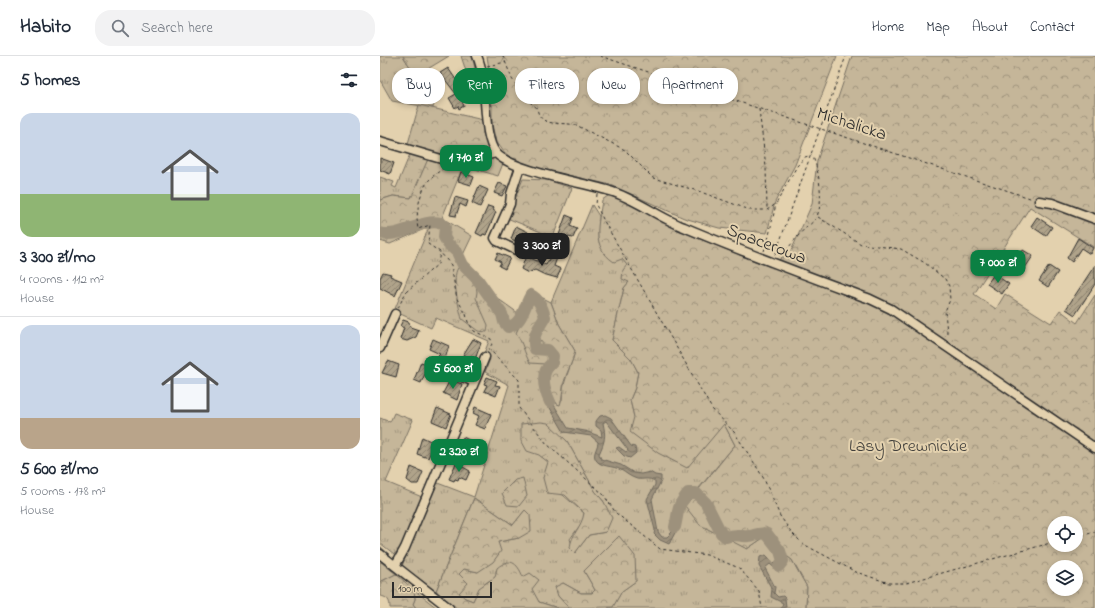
<!DOCTYPE html>
<html lang="en">
<head>
<meta charset="utf-8">
<style>
	body { margin:0; font-family:"Indie Flower",sans-serif; background:#f2f2f3; color:#1f2937; height:100vh; display:flex; flex-direction:column; font-size:15px; white-space:nowrap }
	* { box-sizing:border-box; margin:0 }
	p { font-size:13px; color:#747a83 }
	.icon { flex:none; width:22px; height:22px; fill:none; stroke:currentColor; stroke-width:2; stroke-linecap:round; stroke-linejoin:round }
	.map { position:relative; flex:1; overflow:hidden }
	.sheet { display:flex; flex-direction:column; background:#fff; width:380px }
	.sheet>* { flex:none }
	.guide { position:absolute; left:12px; top:12px; width:380px; height:36px; display:flex; gap:8px }
	.buttons { position:absolute; left:667px; top:460px; display:grid; gap:8px }
	.buttons a { display:grid; place-items:center; width:36px; height:36px; border-radius:50%; background:#fff; box-shadow:0 2px 6px #0003; font-size:20px }
	.scale { position:absolute; left:12px; bottom:10px; width:100px; box-sizing:border-box; padding-left:4px; border:2px solid #2b2b2b; border-top:0; font-size:11px; line-height:14px; white-space:nowrap; color:#2b2b2b; -webkit-text-stroke:3px #e3d1ae; paint-order:stroke }
	.price { position:absolute; translate:-50% -34px; padding:0 9px; border-radius:8px; background:#0b8043; color:#fff; font-size:13px; line-height:26px; filter:drop-shadow(0 1px 2px #0008) }
	.price::after { content:''; position:absolute; left:50%; top:24px; width:12px; height:9px; margin-left:-6px; background:inherit; clip-path:polygon(0 0,100% 0,50% 100%) }
	.price.active { background:#222; color:#fff }
	ul { padding:0; list-style:none }
	li { display:grid; align-content:center; gap:8px; height:212px; padding:0 20px }
	li+li { border-top:1px solid #e0e1e3 }
	li span { display:grid; place-items:center; height:124px; border-radius:12px; color:#555 }
	li>.icon { margin-inline-start:auto }
	span .icon { width:72px; height:72px; fill:#fffc; stroke-width:1 }
	li b { font-size:17px }
	h2 { display:flex; justify-content:space-between; align-items:center; height:48px; padding:0 20px; font-size:17px }
	.tag { padding:0 14px; border-radius:16px; background:#fff; box-shadow:0 2px 6px #0003; font-size:14px; line-height:36px }
	.tag.active { background:#0b8043; color:#fff }
	header { display:flex; align-items:center; gap:24px; box-sizing:border-box; height:56px; padding:0 20px; background:#fff; border-bottom:1px solid #e0e1e3 }
	header strong { font-size:19px }
	nav { display:flex; gap:22px; margin-inline-start:auto; font-size:14px }
	.search { width:280px; height:36px; background:#f2f2f3; display:flex; align-items:center; gap:10px; box-sizing:border-box; padding:0 14px; border-radius:16px; color:#747a83; font-size:15px }
	main { display:flex; flex:1; min-height:0 }
	.map>svg:first-child { display:block }
	.grass { fill:url(#grass-tufts); stroke:#787062; fill-rule:evenodd }
	.forest { fill:url(#forest-crowns); stroke:#787062; fill-rule:evenodd }
	.water { fill:url(#water-waves); stroke:#6f685c }
	.lines { fill:none; stroke-linecap:round; stroke-linejoin:round }
	.stream { stroke:#6f685c; stroke-width:2 }
	.river { stroke:#9d917c; stroke-width:12 }
	.building { fill:url(#building-hatch); stroke:#2b2b2b }
	.minor-casing { stroke:#2b2b2b; stroke-width:11 }
	.path { stroke:#2b2b2b; stroke-width:1; stroke-dasharray:3 3; stroke-linecap:butt }
	.minor { stroke:#e3d1ae; stroke-width:8 }
	.labels { text-anchor:middle; stroke-width:4; stroke-linejoin:round; paint-order:stroke }
	.street-label { font-size:18px; fill:#2b2b2b; stroke:#e3d1ae }
	.park-label { font-size:18px; fill:#42403c; stroke:#e3d1ae }
</style>
</head>
<body>
<header>
<strong>Habito</strong>
<div class="search"><svg class="icon" aria-label="search" viewBox="0 0 24 24"><circle cx="10" cy="10" r="6"/><path d="M15 15l6 6"/></svg>Search here</div>
<nav><a>Home</a><a>Map</a><a>About</a><a>Contact</a></nav>
</header>
<main>
<section class="sheet">
<h2>5 homes<svg class="icon" aria-label="filters" viewBox="0 0 24 24"><path d="M4 7h16M4 17h16"/><circle cx="9" cy="7" r="2"/><circle cx="15" cy="17" r="2"/></svg></h2>
<ul>
<li><span style="background:linear-gradient(#c9d6e8 65%,#8fb573 0)"><svg class="icon" aria-label="home" viewBox="0 0 24 24"><path d="M3 11l9-7 9 7M6 9v11h12V9"/></svg></span><div><b>3 300 zł/mo</b><p>4 rooms · 112 m²</p><p>House</p></div></li>
<li><span style="background:linear-gradient(#c9d6e8 75%,#b9a48a 0)"><svg class="icon" aria-label="home" viewBox="0 0 24 24"><path d="M3 11l9-7 9 7M6 9v11h12V9"/></svg></span><div><b>5 600 zł/mo</b><p>5 rooms · 178 m²</p><p>House</p></div></li>
</ul>
</section>
<div class="map">
<svg width="715" height="552" viewBox="0 0 715 552">
	<defs>
		<pattern id="grass-tufts" width="24" height="20" patternUnits="userSpaceOnUse"><rect width="24" height="20" fill="#c5b699"/><path d="M3 7l-1-3M5 7V3M7 7l1-3M15 17l-1-3M17 17v-4M19 17l1-3" fill="none" stroke="#a0947d"/></pattern>
		<pattern id="forest-crowns" width="20" height="18" patternUnits="userSpaceOnUse"><rect width="20" height="18" fill="#c5b699"/><path d="M2 6a3 3 0 1 1 6 0M12 15a3 3 0 1 1 6 0" fill="none" stroke="#a0947d"/></pattern>
		<pattern id="water-waves" width="16" height="10" patternUnits="userSpaceOnUse"><rect width="16" height="10" fill="#9d917c"/><path d="M0 5q4-4 8 0t8 0" fill="none" stroke="#807766"/></pattern>
		<pattern id="building-hatch" width="6" height="6" patternUnits="userSpaceOnUse"><rect width="6" height="6" fill="#b0a38a"/><path d="M-1 1l2-2M0 6l6-6M5 7l2-2" fill="none" stroke="#8f8571"/></pattern>
	</defs>
	<rect width="100%" height="100%" fill="#e3d1ae"/>
	<filter id="ink" filterUnits="userSpaceOnUse"><feTurbulence type="fractalNoise" baseFrequency=".025" numOctaves="2"/><feDisplacementMap in="SourceGraphic" scale="8" xChannelSelector="R" yChannelSelector="G"/><feConvolveMatrix kernelMatrix="1 2 1 2 8 2 1 2 1" color-interpolation-filters="sRGB"/></filter>
	<g filter="url(#ink)">
		<path class="grass" d="M0 0H23L36 20 45 14 57 32 53 52 12 45 0 24Z
			M30 98 48 104 31 142 13 140 0 144V121L14 126 12 130 16 132Z
			M212 149 219 160 218 183 242 202 247 209 249 226 244 232 232 284 251 303 258 316 255 332 250 344 254 361 344 368 355 389 319 432 350 483 367 493 383 482 412 504 427 531 426 552H228L233 550 242 535 256 525 239 481 204 515 215 534 212 537H201L183 527 178 540 189 552H178L159 546 143 521C117 521 106 518 93 545L85 542 79 537V518L84 513 98 516 118 486 139 482 145 454 133 469 94 442 56 535 22 510 55 426 94 441 129 329 105 316 110 303 103 300 109 285 56 262 51 272 14 255 49 171 10 188 0 185V174L7 176 17 174 45 162H62L92 180 82 201 117 242 138 257 145 244 147 236 163 242 169 263 162 272 168 290 172 293C181 310 164 312 168 326 170 332 178 339 182 344 182 326 191 312 195 295L179 268 171 246ZM187 385 215 435 224 446 226 476 209 479 195 497 190 483 203 465 204 457 163 422 169 406 159 399Z
			M14 357 33 364 6 426 42 441 20 494 14 498 0 487V362L10 366Z
			M1 506 16 518 0 526V507Z
			M34 534 57 552H36L33 548 35 543Z"/>
		<path class="forest" d="M23 0H69L36 20Z
			M81 0H92L95 12 87 18Z
			M107 0H457L415 109 395 146 387 177 339 172 304 162 231 129 139 108 124 96 116 85 112 69V33Z
			M472 0H715V192L650 151 594 238 616 253 625 238 671 267 680 254 697 267 715 239V552H426L427 531 412 504 383 482 367 493 320 469 305 450 355 389 344 368 307 412 278 397 250 376 254 361 250 344 255 332 258 316 251 303 232 284 244 232 249 226 242 223 243 214 247 209 242 203 234 206C210 190 219 168 222 144L231 138 303 176 390 211 412 193 432 148 437 105ZM674 467H696V489H674ZM674 511H696V533H674Z
			M39 49 103 64 109 90 108 94 73 103 27 91Z
			M112 101 124 105 118 120 85 110 92 105Z
			M48 103 82 113 62 162C56 163 48 161 43 163 28 167 16 178 0 174V144L13 140 31 142Z
			M143 123 167 124 192 132 173 181 127 162Z
			M78 212 84 213 96 227 97 236 96 242 108 269 107 276 98 275 82 263C79 251 71 222 78 212Z
			M153 242C156 246 160 251 161 256 165 271 140 278 156 297L165 296 170 303 165 308 150 307C144 297 143 287 136 277Z
			M163 242 171 246 179 268 195 295C193 306 187 315 184 326 182 333 183 342 180 349L177 348C172 339 166 329 168 318 171 306 180 307 172 293L165 290 159 283 162 272 169 263Z
			M161 366 168 367 187 385 215 435 224 446 232 462 226 476 209 479 195 497 190 492C191 478 202 471 204 457L185 439 167 437 163 422 168 406 159 399 147 395 141 384V368Z
			M143 422 147 440 139 450 127 449 122 437 135 424Z
			M94 442 133 469 145 454 150 459 151 475 139 482 118 486 121 495 113 506 98 516 84 513 79 518 88 527 79 537 85 542 93 545 99 532 115 521 117 512C130 501 137 506 143 521L150 517 159 524 152 533 159 546 178 552H77L56 535Z
			M239 480 255 500 256 525 242 535 233 551 189 552 178 540 175 531 183 527 201 537H212L215 534 204 515Z
			M16 518 34 534 35 543 33 548 36 552H10C10 545 8 541 0 540V526Z"/>
		<path class="water" d="M162 332H166L168 339 188 372 205 375 222 381 221 374 216 370V365L220 360 225 359 231 362 251 390 255 391 256 397 250 402 244 400 236 392 239 391 246 396 248 394 226 365 223 367C226 380 225 385 219 398L221 403 241 409 254 417 261 418 270 416 275 419 281 420V425L272 443 278 476 282 481H287L292 476 295 464 293 460 295 453 298 455 296 475 289 488 280 484 274 478 275 474 267 443 275 429V425C268 421 264 424 257 423 250 421 246 417 241 414 233 409 219 412 215 402 213 397 218 391 218 386L211 380 184 376 166 345Z
			M404 495 405 508 403 513 398 515 390 508 385 512 395 531 394 537 398 541 403 540 405 542 406 551 401 552 403 547 391 541 392 533 379 510 380 501 386 499 394 507H398L399 499 397 496Z"/>
		<g class="lines">
			<path class="stream" d="M0 491 10 500
				M0 504 62 552
				M22 510 41 525"/>
			<path class="river" d="M0 177C21 183 40 162 61 167L65 171 64 181 68 188 77 196 83 209 98 224 122 258 124 266 128 271C143 268 144 249 151 239 159 243 163 253 165 261 159 272 151 280 155 293L168 294 173 300 172 307C159 317 164 333 170 346
				M295 471C299 454 296 452 308 437H316L326 447 341 477 346 481C358 477 358 481 369 480 376 480 376 476 387 478L400 495 403 505 399 510"/>
		</g>
		<path class="building" d="M68 12 83 34 78 36 84 50 79 53 78 50 75 52 69 42 76 38 60 17Z
			M0 102 14 107 10 118 0 114Z
			M81 116 94 121 91 129 78 125Z
			M119 127 127 130 122 140 114 137Z
			M99 130 108 134 100 151 92 147Z
			M75 141 88 145 86 151 80 148 76 160 70 159Z
			M108 150 114 152 113 154 116 156 106 179 103 178 102 180 96 177Z
			M186 159 193 162 190 170 197 173 193 182 179 179Z
			M657 161 672 171 666 180 651 170Z
			M136 170 148 176 144 184 138 186 131 183Z
			M698 182 713 192 710 198 701 192 692 206 687 202Z
			M643 194 653 200 643 215 633 209Z
			M118 197 130 202 125 213 119 210 121 206 115 203Z
			M171 199 177 202 174 210 181 213 177 222 163 218 155 214 148 217 141 213 146 200 166 209Z
			M715 209V228L695 259 686 253Z
			M669 210 678 216 668 231 659 225Z
			M3 216 11 218 10 220 22 225 15 240 0 232V222Z
			M614 218 629 228 622 238 607 228Z
			M23 264 29 266 30 271 39 274 36 281 27 285 20 283 24 272 20 270Z
			M53 283 69 290 65 303 58 300 60 298 49 293Z
			M93 283 101 287 93 309 85 305 87 301 83 299Z
			M8 305 19 309 16 321 2 317Z
			M41 306 49 309 41 327 34 324Z
			M107 321 117 325 115 329 120 330 116 340 104 335 107 329 104 328Z
			M70 324 82 328 77 344 63 337Z
			M95 351 111 358 105 373 95 369 99 360 93 357Z
			M57 352 71 358 66 371 52 365Z
			M42 381 59 389 57 395 52 393 48 402 37 398Z
			M83 381 93 386 87 399 77 395Z
			M76 407 90 415 86 424 79 421 78 424 75 423 74 425 69 423Z
			M31 411 43 416 38 428H32L27 424Z"/>
		<g class="lines">
			<g class="minor-casing">
				<path id="minor" d="M97 0C109 26 101 79 116 97 131 115 206 127 230 135 254 142 280 162 304 171 365 197 428 220 490 243L511 253 715 392
					M0 85 68 105 79 106 116 97
					M659 145 672 147 715 163
					M136 194 117 185 115 182 130 148 131 138 140 111
					M0 292 15 258
					M55 309 94 326
					M0 498 69 552
					M15 510 25 492 105 301"/>
			</g>
			<path class="path" d="M123 0 132 23 145 42 157 52C160 74 183 64 198 70L245 94 273 122 318 135 370 154H387L396 148 417 110 425 101 432 99C439 113 444 145 437 160 434 167 424 172 420 178 412 186 408 194 399 201
				M220 0 653 143
				M107 10 126 6
				M379 53 386 111 387 153
				M64 112C60 115 55 118 51 122 40 132 35 158 38 173L50 169 48 188 60 196 71 209 77 243 86 258 88 266 94 275 111 283 112 288 109 293
				M217 138 216 149 225 167 332 353 354 376 373 405 384 423 400 460 412 477 423 488 476 516 509 527H526L674 486
				M438 161 481 188 521 193 545 207 565 223 569 230 570 244 565 255 567 277 565 280
				M384 195 388 184 396 148
				M395 199 466 0
				M18 252 26 236 58 208 60 196
				M109 294V293L139 324V352L167 388 223 438 236 457 280 493 327 499 359 512 379 535 382 552
				M696 481 715 476"/>
			<use href="#minor" class="minor"/>
		</g>
	</g>
	<g class="labels">
		<g class="street-label">
			<text transform="translate(472 67) rotate(18)" y="6">Michalicka</text>
			<text transform="translate(387 187) rotate(21)" y="6">Spacerowa</text>
		</g>
		<g class="park-label">
			<text x="528" y="395">Lasy Drewnickie</text>
		</g>
	</g>
</svg>
<div class="buttons">
<a><svg class="icon" aria-label="locate" viewBox="0 0 24 24"><circle cx="12" cy="12" r="6"/><path d="M12 2v4M12 18v4M2 12h4M18 12h4"/></svg></a>
<a><svg class="icon" aria-label="layers" viewBox="0 0 24 24"><path d="M12 4l9 5-9 5-9-5zM3 14l9 5 9-5"/></svg></a>
</div>
<div class="scale">100 m</div>
<b class="price" style="left:86px;top:123px">1 710 zł</b>
<b class="price active" style="left:162px;top:211px">3 300 zł</b>
<b class="price" style="left:618px;top:228px">7 000 zł</b>
<b class="price" style="left:73px;top:334px">5 600 zł</b>
<b class="price" style="left:79px;top:417px">2 320 zł</b>
<div class="guide">
<a class="tag">Buy</a>
<a class="tag active">Rent</a>
<a class="tag">Filters</a>
<a class="tag">New</a>
<a class="tag">Apartment</a>
</div>
</div>
</main>
</body>
</html>
